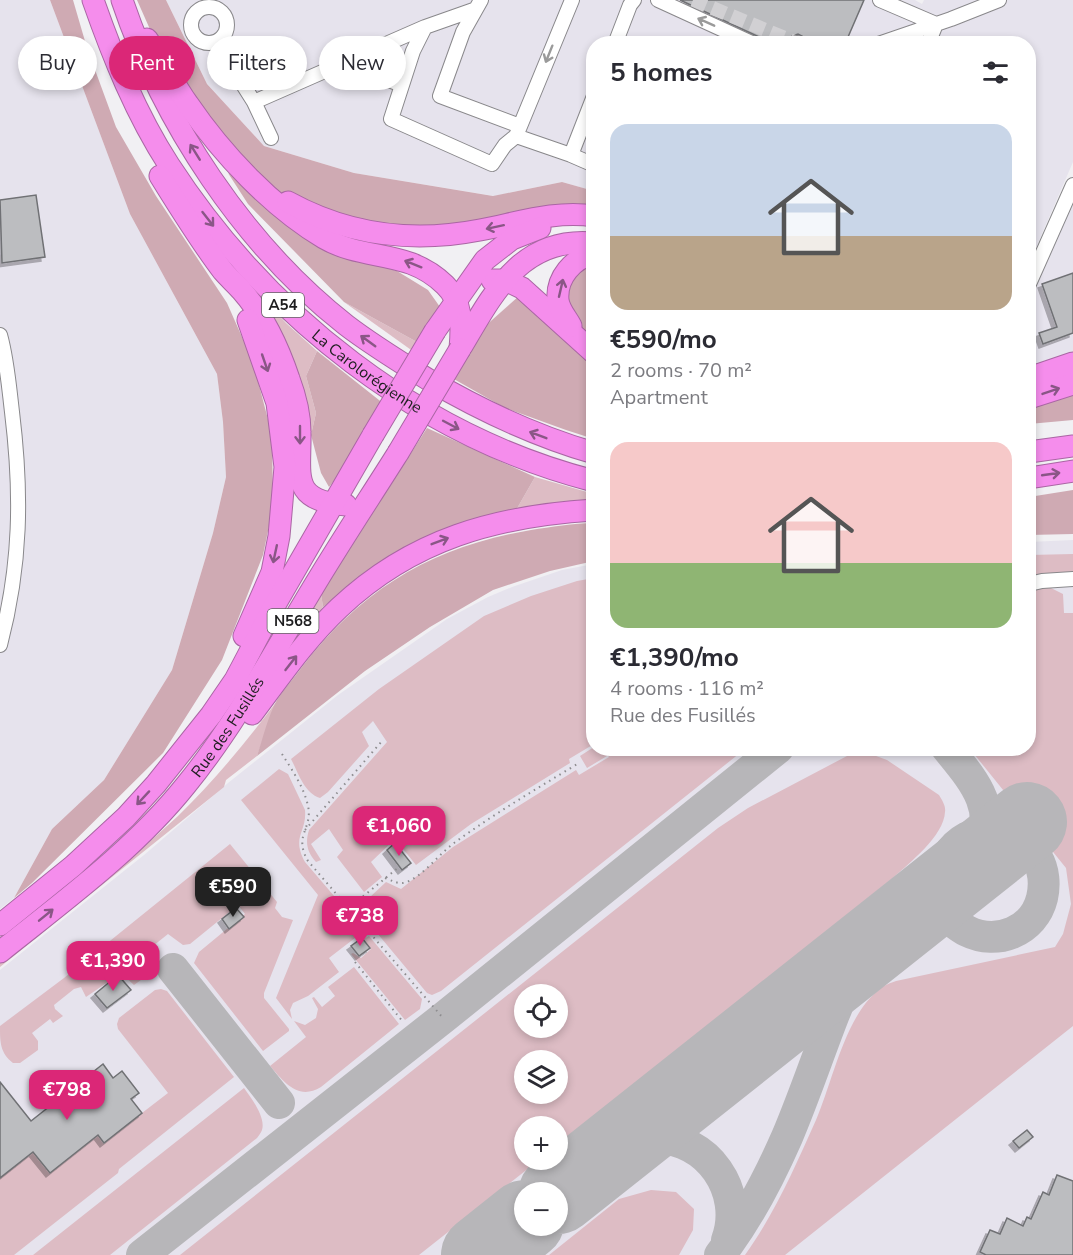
<!DOCTYPE html>
<html lang="en">
<head>
<meta charset="utf-8">
<style>
	body { margin:0; font-family:"Nunito Sans",sans-serif; background:#f7f7f7; color:#2b2b33; height:100vh; display:flex; flex-direction:column; font-size:22px; white-space:nowrap }
	* { box-sizing:border-box; margin:0 }
	p { font-size:20px; color:#7c7c81 }
	.icon { flex:none; width:33px; height:33px; fill:none; stroke:currentColor; stroke-width:2; stroke-linecap:round; stroke-linejoin:round }
	.map { position:relative; flex:1; overflow:hidden }
	.panel { position:absolute; left:586px; top:36px; width:450px; height:720px; display:flex; flex-direction:column; background:#fff; border-radius:24px; box-shadow:0 3px 9px #0003 }
	.panel>* { flex:none }
	.banner { position:absolute; left:18px; top:36px; width:478px; height:54px; display:flex; gap:12px }
	.controls { position:absolute; left:514px; top:984px; display:grid; gap:12px }
	.controls a { display:grid; place-items:center; width:54px; height:54px; border-radius:50%; background:#fff; box-shadow:0 3px 9px #0003; font-size:30px }
	.price { position:absolute; translate:-50% -51px; padding:0 14px; border-radius:12px; background:#db2777; color:#fff; font-size:20px; line-height:39px; filter:drop-shadow(0 2px 3px #0008) }
	.price::after { content:''; position:absolute; left:50%; top:36px; width:18px; height:14px; margin-left:-9px; background:inherit; clip-path:polygon(0 0,100% 0,50% 100%) }
	.price.current { background:#222; color:#fff }
	ul { padding:0; list-style:none }
	li { display:grid; align-content:center; gap:12px; height:318px; padding:0 24px }
	li span { display:grid; place-items:center; height:186px; border-radius:18px; color:#555 }
	li>.icon { margin-inline-start:auto }
	span .icon { width:108px; height:108px; fill:#fffc; stroke-width:1 }
	li b { font-size:26px }
	h2 { display:flex; justify-content:space-between; align-items:center; height:72px; padding:0 24px; font-size:26px }
	.tag { padding:0 21px; border-radius:27px; background:#fff; box-shadow:0 3px 9px #0003; font-size:21px; line-height:54px }
	.tag.current { background:#db2777; color:#fff }
	.map>svg:first-child { display:block }
	.built { fill:#e6e3ed; fill-rule:evenodd }
	.green { fill:#ddbcc4; fill-rule:evenodd }
	.forest { fill:#cfaab3 }
	.lines { fill:none; stroke-linecap:round; stroke-linejoin:round }
	.taxiway { stroke:#b7b6b9; stroke-width:32 }
	.runway { stroke:#b7b6b9; stroke-width:80 }
	.building { fill:#bcbdc0; stroke:#707174; stroke-width:1.5; filter:url(#shadow) }
	.minor-tunnel { stroke:#d1d0d3; stroke-width:14; stroke-dasharray:14 7; stroke-linecap:butt }
	.minor-casing { stroke:#89888b; stroke-width:16 }
	.highway-casing { stroke:#aa66a4; stroke-width:23 }
	.path { stroke:#8d8c8f; stroke-width:2; stroke-dasharray:1.5 4.5; stroke-linecap:butt }
	.minor { stroke:#fff; stroke-width:14 }
	.highway { stroke:#f58dec; stroke-width:21 }
	.highway-bridge-casing { stroke:#aa66a4; stroke-width:23; stroke-linecap:butt }
	.highway-bridge { stroke:#f58dec; stroke-width:21 }
	.oneway { stroke:#9a9a9a }
	.oneway2 { stroke:#8a5686 }
	.labels { text-anchor:middle; stroke-width:5; stroke-linejoin:round; paint-order:stroke }
	.shield { fill:#fff; stroke:#626262; stroke-width:1.5 }
	.shield-label { font-size:15px; font-weight:bold; fill:#1e1e1f }
	.street-label { font-size:16px; fill:#1e1e1f; stroke:#fff }
</style>
</head>
<body>
<div class="map">
<svg width="1073" height="1255" viewBox="0 0 1073 1255">
	<defs>
		<filter id="shadow"><feDropShadow dx="-4" dy="4" stdDeviation="0" flood-color="#0004"/></filter>
	</defs>
	<rect width="100%" height="100%" fill="#f1f0f3"/>
	<path class="built" d="M0 0H50L130 214 217 374 223 422 226 477 213 533 172 670 104 780 52 829 14 898 0 909Z
		M166 0H915L922 4 924 0H1073V162L1029 264V44H594V191L562 182 494 196 354 173 264 146 207 84Z
		M1073 205V362L1062 367 1029 364V293Z
		M1073 540V1255H0V970L144 855 228 783 338 695 447 619 488 597 512 587 562 570 594 564V748H1029V542ZM525 994H558V1028H525ZM525 1060H558V1094H525ZM525 1126H558V1160H525ZM525 1192H558V1226H525Z"/>
	<path class="green" d="M251 285 286 323 317 351 306 376 316 413 311 435 300 378 284 338Z
		M344 302 417 342 414 352Z
		M535 477 594 494V503L515 512Z
		M1073 554V576L1029 580V555Z
		M594 578V744L569 759 570 763 471 824 416 865 395 839 371 862 382 877 364 892 337 857 343 850 329 829 311 844 321 860 316 862C307 852 305 843 309 830L387 742 373 721 362 732 369 746 328 792 320 798C304 793 298 772 291 759L379 689 484 616 531 596 577 581Z
		M1049 587 1063 594 1064 613H1073V1026L785 1255H745C775 1213 795 1167 816 1120 833 1081 845 1015 880 989 884 985 891 983 896 981L1055 947 1063 934 1071 904 1066 868 970 749 1029 748V590Z
		M321 594 323 607 278 665 292 639Z
		M277 701 257 756 226 780 224 787 0 967V962C60 914 122 868 178 816 214 781 247 741 277 701Z
		M594 747 602 749 607 756 587 768 580 756Z
		M604 749H745L441 991 432 995 427 993 377 933 380 922V910L369 898 386 882 401 889 453 847 576 770 579 775 609 757Z
		M868 753 887 760 939 795C942 800 946 806 945 812 944 836 909 863 893 878L558 1145V1126H525V1160H539L419 1255H180L718 828 748 808 847 756ZM525 994H558V1028H525ZM525 1060H558V1094H525Z
		M279 769 288 774 305 810C307 833 291 836 305 862L364 931 329 958 339 972 308 996 293 1003 290 1010 292 1019 276 998 318 895 241 800Z
		M230 844 277 902 275 908 282 917 293 920 264 993V998L289 1029V1031L263 1051 194 963 199 952 245 914 238 905 190 944 183 945 168 934 143 954C155 972 150 973 134 985L121 973 86 997 81 987 74 989 54 1005 55 1009 63 1016 53 1023 50 1019 32 1033 38 1041V1050L20 1063H13C0 1053 0 1042 0 1026L64 978Z
		M369 936 422 999 420 1009 405 1020 351 954 353 953 361 958 371 949 364 939Z
		M354 967 399 1024 321 1087C298 1101 284 1082 270 1066L306 1037 294 1021 305 1025 316 1018 318 1009 312 998 314 997 322 1007 335 996 328 987Z
		M161 989 167 991 234 1077 119 1169 118 1173 14 1255H0V1178L33 1152 50 1173 98 1135 142 1113 168 1093 118 1029 117 1024 119 1018 155 990Z
		M244 1088C251 1098 266 1117 262 1130 261 1133 259 1135 257 1138L110 1255H33Z
		M651 1190 676 1192 694 1209 693 1230 679 1255H549L619 1199Z"/>
	<path class="forest" d="M50 0H73L87 48 116 127 156 196 227 303 253 362 272 435 273 507 263 555 222 660 163 753 32 883 14 898 52 829 104 780 172 670 213 533 226 477 223 422 217 374 130 214Z
		M137 0H166L207 84 264 146 354 173 493 196 562 182 594 191V209L365 236 268 190 168 70Z
		M228 173 251 187 348 257 397 271 428 290 440 307 417 342 344 302 248 204Z
		M594 261V349L577 338 566 291 570 275Z
		M519 296 594 363V439L566 430 505 408 452 378 483 328Z
		M317 351 384 404 347 465 329 487 321 473 311 435 316 413 306 376Z
		M1073 394V420L1029 424V407Z
		M427 428 535 477 515 512 360 578 323 607 321 594Z
		M1073 490V534L1029 535V497Z
		M594 523V561L550 571 493 590 430 627 365 671 257 756C263 738 268 716 277 700 284 689 294 678 302 667 363 588 432 547 531 530 551 527 573 523 594 523Z"/>
	<g class="lines">
		<path class="taxiway" d="M947 748C973 780 1000 809 978 852
			M173 969 279 1103
			M589 1170C610 1156 629 1141 655 1139 707 1136 745 1192 727 1240
			M142 1255 443 1018 778 748
			M720 1255C748 1219 769 1178 787 1137 804 1097 818 1055 834 1014 841 998 846 978 855 964 862 953 875 944 885 936 897 927 911 913 927 912 944 910 953 924 967 931 997 946 1034 931 1042 898 1045 885 1044 870 1037 858 1016 825 968 822 947 857 942 866 941 874 938 883 936 890 931 896 927 902"/>
		<path class="runway" d="M558 1194 1027 822
			M481 1255 525 1220"/>
	</g>
	<path class="building" d="M680 0H864L845 44H817L798 34 792 36 788 44H774Z
		M394 53 399 65 388 70 382 58Z
		M36 195 45 257 2 263 0 200Z
		M1073 273V333L1043 344 1039 333 1057 327 1042 284Z
		M395 843 411 863 402 870 387 850Z
		M236 908 244 917 229 929 222 919Z
		M362 938 370 948 359 956 351 946Z
		M118 975 131 990 107 1008 95 994Z
		M103 1064 113 1078 122 1071 139 1093 131 1099 142 1113 104 1143 98 1135 50 1173 33 1152 0 1178V1082L31 1121Z
		M1027 1130 1033 1137 1019 1148 1013 1141Z
		M1057 1175 1073 1181V1255H986L980 1252 990 1230 1000 1234 1007 1218 1023 1226 1027 1217 1031 1219 1043 1192 1049 1195Z"/>
	<g class="lines">
		<path class="minor-tunnel" d="M693 0 797 43"/>
		<g class="minor-casing">
			<path id="minor" d="M481 0 463 32 440 96 520 126
				M658 0 754 44
				M880 0 936 24 928 44
				M191 25a18 18 0 1 1 36 0a18 18 0 1 1-36 0Z
				M476 9 425 27 413 51 391 119 492 164 505 145 516 136 572 0
				M216 42 254 102 271 138
				M797 43V44
				M615 44 630 5 634 0
				M878 44 951 19 999 0
				M343 63 402 85
				M594 96 571 155 594 165
				M254 102 425 27
				M516 136 571 155
				M1029 284 1073 185
				M0 335C7 360 9 387 12 412 22 494 21 565 0 645
				M1029 584 1042 581 1073 579"/>
		</g>
		<g class="highway-casing">
			<g id="highway">
				<path id="s1" d="M93 0C113 57 136 114 169 165 267 316 419 436 594 481"/>
				<path d="M122 0C163 122 244 245 346 325 372 345 400 362 429 380 482 411 535 436 594 453"/>
				<path d="M147 39C162 60 173 83 188 104 222 154 272 207 324 238 365 262 407 248 445 285 463 302 462 326 460 349"/>
				<path d="M160 176C180 208 200 241 223 271 229 278 236 284 242 291 263 315 279 349 289 379 295 395 300 414 300 432 301 475 289 501 346 505"/>
				<path d="M288 202C348 235 413 243 480 230 518 223 555 210 594 216"/>
				<path d="M492 280H505L522 288 594 353"/>
				<path d="M571 326C567 318 559 310 558 300 556 278 573 258 594 254"/>
				<path d="M435 331 485 260 512 239 540 228"/>
				<path d="M462 346C494 292 522 236 594 243"/>
				<path d="M1029 378 1073 363"/>
				<path d="M1029 398 1073 384"/>
				<path d="M1029 452 1073 446"/>
				<path d="M1029 478 1073 471"/>
				<path d="M244 636 272 572 279 536 285 467 277 403 248 320"/>
				<path d="M252 714C280 677 306 639 339 608 412 539 496 516 594 510"/>
				<path d="M0 925 73 866 126 817 156 784 211 715 235 680 272 610 373 435"/>
				<path id="s2" d="M0 952C65 900 134 850 186 785 235 725 271 657 311 591 339 544 369 499 398 453"/>
			</g>
		</g>
		<path class="path" d="M282 754C292 770 304 787 308 806 313 829 293 835 308 861L443 1018
			M305 830 382 741
			M385 878C393 881 399 885 407 882 425 874 438 855 454 843 494 814 536 789 579 763
			M349 908 399 867
			M355 962 403 1022"/>
		<use href="#minor" class="minor"/>
		<use href="#highway" class="highway"/>
		<g class="highway-bridge-casing">
			<path id="highway-bridge" d="M373 435 435 331
				M398 453 460 349"/>
		</g>
		<use href="#highway-bridge" class="highway-bridge"/>
	</g>
	<defs><path id="oneway-shaft" d="M-6 0H5M1.5-3L5.5 0L1.5 3" fill="none" stroke-width="1.6" stroke-linecap="round" stroke-linejoin="round" transform="scale(1.5)"/></defs>
	<g class="oneway">
		<use href="#oneway-shaft" transform="translate(706 22) rotate(-156)"/>
		<use href="#oneway-shaft" transform="translate(549 54) rotate(112)"/>
	</g>
	<g class="oneway2">
		<use href="#oneway-shaft" transform="translate(195 152) rotate(-122)"/>
		<use href="#oneway-shaft" transform="translate(208 219) rotate(52)"/>
		<use href="#oneway-shaft" transform="translate(495 227) rotate(168)"/>
		<use href="#oneway-shaft" transform="translate(413 264) rotate(-158)"/>
		<use href="#oneway-shaft" transform="translate(561 288) rotate(-77)"/>
		<use href="#oneway-shaft" transform="translate(368 341) rotate(-144)"/>
		<use href="#oneway-shaft" transform="translate(265 363) rotate(71)"/>
		<use href="#oneway-shaft" transform="translate(1051 391) rotate(-19)"/>
		<use href="#oneway-shaft" transform="translate(451 425) rotate(28)"/>
		<use href="#oneway-shaft" transform="translate(300 435) rotate(90)"/>
		<use href="#oneway-shaft" transform="translate(538 435) rotate(-159)"/>
		<use href="#oneway-shaft" transform="translate(1051 474) rotate(-8)"/>
		<use href="#oneway-shaft" transform="translate(440 541) rotate(-21)"/>
		<use href="#oneway-shaft" transform="translate(275 554) rotate(102)"/>
		<use href="#oneway-shaft" transform="translate(291 663) rotate(-52)"/>
		<use href="#oneway-shaft" transform="translate(143 798) rotate(133)"/>
		<use href="#oneway-shaft" transform="translate(46 915) rotate(-39)"/>
	</g>
	<g class="labels">
		<g class="shield">
			<rect x="262" y="293" width="42" height="24" rx="4.5"/>
			<rect x="267.5" y="609" width="51" height="24" rx="4.5"/>
		</g>
		<g class="shield-label">
			<text x="283" y="310">A54</text>
			<text x="293" y="626">N568</text>
		</g>
		<g class="street-label">
			<text dy="6" stroke="none"><textPath href="#s1" startOffset="470">La Carolorégienne</textPath></text>
			<text dy="6" stroke="none"><textPath href="#s2" startOffset="322">Rue des Fusillés</textPath></text>
		</g>
	</g>
</svg>
<div class="controls">
<a><svg class="icon" aria-label="locate" viewBox="0 0 24 24"><circle cx="12" cy="12" r="6"/><path d="M12 2v4M12 18v4M2 12h4M18 12h4"/></svg></a>
<a><svg class="icon" aria-label="layers" viewBox="0 0 24 24"><path d="M12 4l9 5-9 5-9-5zM3 14l9 5 9-5"/></svg></a>
<a>+</a>
<a>−</a>
</div>
<b class="price" style="left:399px;top:857px">€1,060</b>
<b class="price current" style="left:233px;top:918px">€590</b>
<b class="price" style="left:360px;top:947px">€738</b>
<b class="price" style="left:113px;top:992px">€1,390</b>
<b class="price" style="left:67px;top:1121px">€798</b>
<div class="banner">
<a class="tag">Buy</a>
<a class="tag current">Rent</a>
<a class="tag">Filters</a>
<a class="tag">New</a>
</div>
<section class="panel">
<h2>5 homes<svg class="icon" aria-label="filters" viewBox="0 0 24 24"><path d="M4 7h16M4 17h16"/><circle cx="9" cy="7" r="2"/><circle cx="15" cy="17" r="2"/></svg></h2>
<ul>
<li><span style="background:linear-gradient(#c9d6e8 60%,#b9a48a 0)"><svg class="icon" aria-label="home" viewBox="0 0 24 24"><path d="M3 11l9-7 9 7M6 9v11h12V9"/></svg></span><div><b>€590/mo</b><p>2 rooms · 70 m²</p><p>Apartment</p></div></li>
<li><span style="background:linear-gradient(#f6c9c9 65%,#8fb573 0)"><svg class="icon" aria-label="home" viewBox="0 0 24 24"><path d="M3 11l9-7 9 7M6 9v11h12V9"/></svg></span><div><b>€1,390/mo</b><p>4 rooms · 116 m²</p><p>Rue des Fusillés</p></div></li>
</ul>
</section>
</div>
</body>
</html>
